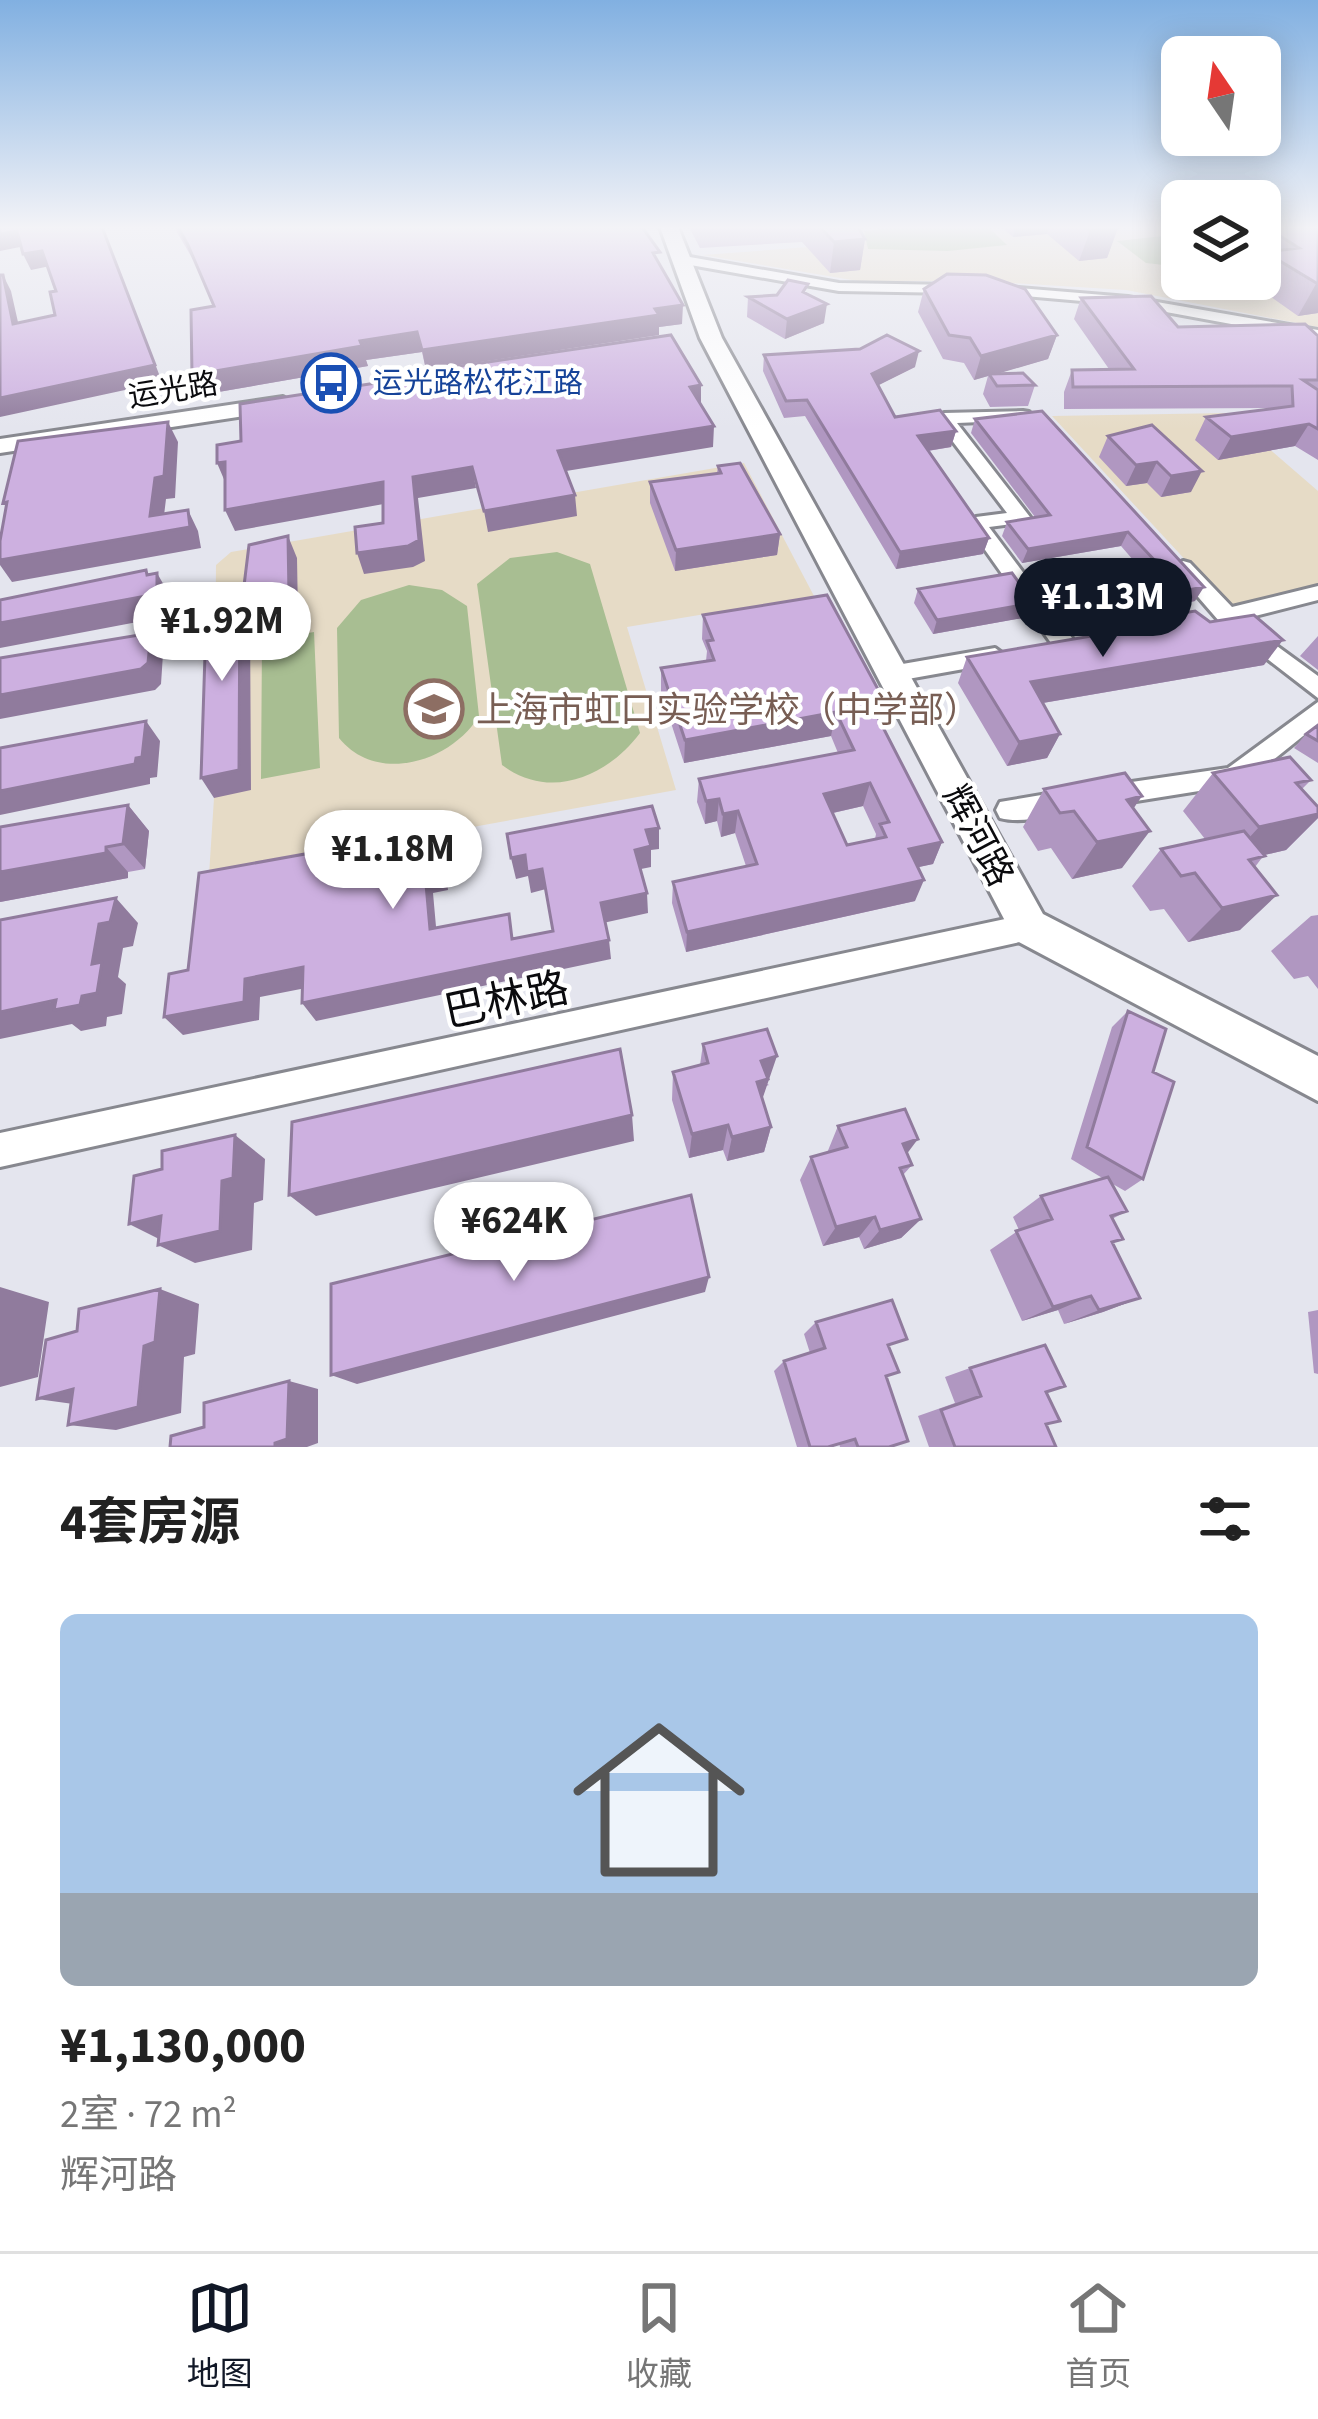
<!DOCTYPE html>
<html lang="zh">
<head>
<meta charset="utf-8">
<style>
	body { margin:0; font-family:"Source Sans 3","Noto Sans SC",sans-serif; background:#f6f6f6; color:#222; height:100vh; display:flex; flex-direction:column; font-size:45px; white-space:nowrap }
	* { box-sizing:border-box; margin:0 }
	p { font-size:39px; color:#767676 }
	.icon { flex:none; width:66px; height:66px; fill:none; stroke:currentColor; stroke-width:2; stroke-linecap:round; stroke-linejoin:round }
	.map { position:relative; height:1447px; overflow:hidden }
	.side { display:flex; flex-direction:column; background:#fff; flex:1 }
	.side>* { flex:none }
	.needle { width:78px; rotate:347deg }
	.tools { position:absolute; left:1161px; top:36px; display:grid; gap:24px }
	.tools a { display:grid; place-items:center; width:120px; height:120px; border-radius:18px; background:#fff; box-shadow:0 6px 30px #0003; font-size:60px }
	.price { position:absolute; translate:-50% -102px; padding:0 27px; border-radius:42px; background:#fff; color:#222; font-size:39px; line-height:78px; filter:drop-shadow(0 3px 6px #0008) }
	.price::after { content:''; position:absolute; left:50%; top:72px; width:36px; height:27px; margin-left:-18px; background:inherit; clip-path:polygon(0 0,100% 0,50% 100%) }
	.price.current { background:#111827; color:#fff }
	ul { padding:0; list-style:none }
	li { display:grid; align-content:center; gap:24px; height:636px; padding:0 60px }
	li+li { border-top:3px solid #e0e0e0 }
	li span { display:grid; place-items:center; height:372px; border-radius:18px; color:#555 }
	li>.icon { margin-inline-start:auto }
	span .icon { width:216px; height:216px; fill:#fffc; stroke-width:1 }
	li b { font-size:51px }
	h2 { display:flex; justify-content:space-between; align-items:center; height:144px; padding:0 60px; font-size:51px }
	.tab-bar { display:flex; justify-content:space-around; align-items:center; height:168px; border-top:3px solid #e0e0e0; background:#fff; font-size:33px; color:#767676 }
	.tab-bar a { display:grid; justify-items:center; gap:6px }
	.tab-bar .current { color:#111827 }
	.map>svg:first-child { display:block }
	.education { fill:#e6dbc6 }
	.green { fill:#a8be92 }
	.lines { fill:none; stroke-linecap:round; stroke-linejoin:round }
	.street-casing { stroke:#87888f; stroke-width:6 }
	.secondary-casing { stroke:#87888f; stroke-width:6 }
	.street { fill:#fff; fill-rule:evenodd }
	.secondary { fill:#fff; fill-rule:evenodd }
	.wall { fill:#b097c1; fill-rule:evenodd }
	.shaded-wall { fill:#907b9d }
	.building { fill:#cdb0e0; stroke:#907b9d; stroke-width:3; fill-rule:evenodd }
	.labels { text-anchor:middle; stroke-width:9; stroke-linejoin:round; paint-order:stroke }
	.far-transit-label { font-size:30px; fill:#164399; stroke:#fff; text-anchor:start }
	.far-street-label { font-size:30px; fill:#0b0b0e; stroke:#fff }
	.education-label { font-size:36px; fill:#785e54; stroke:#fff; text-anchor:start }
	.street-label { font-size:36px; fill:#0b0b0e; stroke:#fff }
	.near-street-label { font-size:42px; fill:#0b0b0e; stroke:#fff }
</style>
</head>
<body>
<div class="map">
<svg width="1318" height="1447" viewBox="0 0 1318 1447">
	<rect width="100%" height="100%" fill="#e4e5ee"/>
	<path class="education" d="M845 227H1182V279H1260L1318 227V327L1126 290 979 281H858L703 255 849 244Z
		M1228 413 1318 491V588L1229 607 1052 416Z
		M744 463 814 596 627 627 676 790 209 875 214 798 216 565 231 552Z"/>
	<path class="green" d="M898 227H988L1007 245 948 251 868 249 864 231Z
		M1182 234V267L1146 263 1117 241Z
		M557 552 590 564 640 733C607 777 550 801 502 765L477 584 510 558Z
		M409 585 442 590 467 606 479 716C451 762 377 785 339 738L337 628 361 600Z
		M314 632 320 768 261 779 262 641Z"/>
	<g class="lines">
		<g class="street-casing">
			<path id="street" d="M684 256 839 283 955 285 962 289 955 293 839 291 679 263V257Z
				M995 286 1128 297 1318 330V340L1128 305 990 293 988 290Z
				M1023 411 1029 412V420L957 423 1030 517 1020 523 989 527 1072 638 1075 644 1072 650H1056L966 523 976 517 1007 513 935 418 944 413Z
				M1183 561 1190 563 1232 607 1318 586V600L1227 623 1219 621 1173 568Z
				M1248 625 1318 676V698L1240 638 1237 633 1240 628Z
				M995 648 1006 656 1003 662 891 682 880 674 891 666Z
				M1318 702V724L1243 784 1111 805 1102 802 1098 795 1102 788 1111 785 1228 768Z
				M1065 791 1074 795 1078 802 1074 809C1053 816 1021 824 1000 818L996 810 1000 802Z
				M1029 914 1039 918 1043 927 1039 936 1029 940 0 1167V1133Z"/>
		</g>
		<g class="secondary-casing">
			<path id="secondary" d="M660 227H678L722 338 1043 914 1318 1056V1101L1015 940 700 338Z
				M283 397 295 404 291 409 0 453V439Z"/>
		</g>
		<use href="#street" class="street"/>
		<use href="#secondary" class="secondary"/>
	</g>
	<path class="wall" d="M174 227H652V229L644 230 682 324 659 327V335L426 370 422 352 366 360 368 366 201 395 213 306 195 263Z
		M689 227H858L865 239 860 270 830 273 802 242 700 248Z
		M1001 227H1118L1107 258 1079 261 1047 234 1013 237Z
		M1260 227H1318V313L1298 316 1250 282 1251 279H1260Z
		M924 289 1057 335 1048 359 998 373 1035 385 1028 406 990 407 983 394 988 376 974 380 964 363 943 359 918 312Z
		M807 294 824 323 785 339 747 317 748 297Z
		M1081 298 1178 327 1318 336V460L1295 446 1218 460 1195 440 1206 417 1277 408 1064 409V392L1072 370 1109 369 1074 319Z
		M764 355 915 367 878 385 895 417 956 431 951 447 928 451 989 538 983 554 896 569 805 416 784 418 763 371Z
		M1042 411 1195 601 1159 608 1154 616 1072 630 1047 597 1053 583 1140 568 1121 546 1022 563 1002 536 1007 522 1035 517 971 433 975 419Z
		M1152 425 1191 492 1161 497 1147 483 1126 486 1099 457 1108 436Z
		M718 466 780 534 777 555 675 571 650 503V482L717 473Z
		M918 589 1028 617 933 634 914 603Z
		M703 615 880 722 942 842 933 864 918 867 915 901 686 952 672 903 673 882 746 866 735 833 721 837 717 821 705 824 697 802 699 779 838 753 831 736 684 763 661 692V668L706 661 707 651 702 639ZM863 806 876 834 875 839 847 845 833 813Z
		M1099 627 1264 665 1043 703 1060 734 1047 758 1007 766 958 683 967 657 1095 636Z
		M1318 636V670L1300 656Z
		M1318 725V763L1294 748 1306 734Z
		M1213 773 1311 780 1302 789 1318 807V818L1286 850 1264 855 1255 867 1240 930 1188 942 1164 909 1150 911 1132 886 1161 849 1205 839 1183 811Z
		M1044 789 1142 796 1133 808 1122 868 1072 879 1051 848 1038 851 1023 827Z
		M128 805 149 831 145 869 128 872V878L0 902Z
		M1318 915V989L1308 976 1294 979 1271 951 1311 916Z
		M1128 1011 1153 1072 1143 1179 1125 1191 1111 1183 1127 1211 1112 1219 1113 1245 1140 1298 1103 1312 1064 1324 1058 1310 1022 1321 990 1250 1019 1230 1013 1217 1041 1196 1104 1179 1071 1159 1112 1027Z
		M703 1044 769 1085 766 1086 762 1099 771 1127 764 1152 727 1161 723 1150 689 1158 672 1100 673 1072 700 1065Z
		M838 1126 907 1154 912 1165 903 1175 921 1219 901 1238 864 1249 859 1237 823 1246 800 1180 811 1157 827 1153Z
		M1318 1310V1374L1314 1373 1308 1312Z
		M816 1322 890 1349 887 1378 889 1447H840L839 1443 828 1447H797L774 1371 784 1361 810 1353 804 1334Z
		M970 1368 1046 1392V1424L1056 1447H929L918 1416 955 1403 945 1377Z"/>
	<path class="shaded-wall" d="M103 227 162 382 0 417V398L155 365Z
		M1015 227H1049L1047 234 1013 237Z
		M1118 228 1107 258 1079 261 1090 231Z
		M17 231 25 246 0 251V234Z
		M865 239 860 270 830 273 834 242Z
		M42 251 50 266 31 270 23 254Z
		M3 275 11 291 22 340 13 324Z
		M1316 284H1318V313L1298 316Z
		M827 304 824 323 785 339 787 319Z
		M683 305 682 324 659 327V335L426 370 422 350Z
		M417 332 422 352 366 360 368 366 201 395 192 375 360 341Z
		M1057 335 1048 359 990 376 989 374 988 376 974 380 981 356Z
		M919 351 915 367 869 390 872 374Z
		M701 385V405L690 387Z
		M168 422 178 442 175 498 166 499 162 532 188 510 198 531 201 548 12 582 0 565V560L155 478Z
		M1309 424 1295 446 1218 460 1231 437Z
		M714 426 713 447 560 472 558 451Z
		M956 431 951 447 914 453 918 436Z
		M225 462 226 484 217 463Z
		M1157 462 1147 483 1126 486 1136 465Z
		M472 467 476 488 418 498 425 561 413 567 364 574 357 553 408 546 413 477Z
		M1202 471 1191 492 1161 497 1171 476Z
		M383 482 389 503 235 531 225 510Z
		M575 495 577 516 488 532 484 511Z
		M1128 532 1121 546 1022 563 1028 549Z
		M780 534 777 555 675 571 676 550Z
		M288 536 297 558 298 615 252 623 250 619 251 790 214 798 201 778 240 588 247 601Z
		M989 538 983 554 896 569 900 552Z
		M146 570 157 589V573L169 594V616L0 648V623L147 575Z
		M1204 587 1195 601 1159 608 1154 616 1072 630 1079 616Z
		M1034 603 1028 617 933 634 937 620Z
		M151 633 163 654 161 684 155 690 0 719V695Z
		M1283 640 1264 665 1019 707 1031 682Z
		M886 704 879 727 872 706Z
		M836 712 831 736 684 763 685 740Z
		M146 721 160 741 157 777 150 778V784L0 815V791Z
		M1060 734 1047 758 1007 766 1019 742Z
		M870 783 863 806 819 816 824 794Z
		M1142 796 1116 834 1127 800Z
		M719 799 717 821 705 824 706 801Z
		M128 805 149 831 145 869 123 844Z
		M738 811 735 833 721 837 723 814Z
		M1318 814V818L1286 850 1225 864 1259 827Z
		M450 828 457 849 460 871 446 873 448 890 433 893 438 949 430 929 425 873 439 852Z
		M659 828V849L651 850V867L636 870 635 850 646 830Z
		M1150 831 1122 868 1072 879 1097 842Z
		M942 842 933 864 901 871 909 849Z
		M106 847 128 872V878L0 902V872Z
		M525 855 542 869 546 889 531 893 528 876 516 879 511 858Z
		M924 880 915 901 686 952 687 932Z
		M647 893 648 913 603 923 601 903Z
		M1277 895 1240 930 1188 942 1222 908Z
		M116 898 138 923 133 946 123 948 118 977 126 984 122 1014 107 1017 106 1026 81 1031 72 1024 0 1039V1012L82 996 92 964 99 924Z
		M609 940 611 959 316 1021 302 1003Z
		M303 967 316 986 260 997 259 1020 183 1035 164 1017 245 979Z
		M777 1056 760 1106 750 1109 761 1061Z
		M632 1115 634 1141 316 1216 289 1195Z
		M728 1125 723 1150 689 1158 692 1134Z
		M771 1127 764 1152 727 1161 732 1137Z
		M235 1135 265 1159 263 1200 254 1203 252 1250 195 1263 158 1245 167 1243 129 1224 222 1181Z
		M918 1139 900 1163 903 1144Z
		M875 1217 859 1237 823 1246 836 1227Z
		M921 1219 901 1238 864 1249 880 1230Z
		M709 1277 705 1292 357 1384 331 1375Z
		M0 1287 49 1302 38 1377 0 1387Z
		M160 1289 199 1304 195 1354 184 1357 181 1413 116 1430 68 1425 144 1346Z
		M1091 1296 1058 1310 1022 1321 1053 1307Z
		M1140 1298 1103 1312 1064 1324 1099 1310Z
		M289 1381 318 1389V1443L307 1447H275Z
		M73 1389 88 1406 37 1399Z"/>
	<path class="building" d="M0 227H102L155 365 0 398V275H3L13 324 55 315 50 292 56 291 42 251 23 254 17 231 0 234Z
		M178 227H642L660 252 653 253 683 305 655 309 659 315 422 350 417 332 360 341 362 346 192 375 191 310 214 306 188 245Z
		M820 227H858L865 239 834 242Z
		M1085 227H1118V228L1090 231Z
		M1266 227H1318V284L1265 252 1299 248Z
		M947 274 986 275 1025 289 1057 335 981 356 970 338 949 335 924 289Z
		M788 280 808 284 803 292 827 304 787 319 748 297 777 295Z
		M1151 296 1178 327 1305 324 1318 336V380H1303L1318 390V429L1309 424 1231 437 1206 417 1293 406 1292 386 1073 387 1072 370 1134 369 1081 298Z
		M671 335 701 385 690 387 714 426 558 451 575 495 484 511 472 467 413 477 419 540 408 546 357 553 355 527 383 523V482L225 510V462L217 463V445L241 441 240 404 428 375 427 371Z
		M887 335 919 351 872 374 895 417 940 410 956 431 918 436 989 538 900 552 807 400 786 401 764 355 860 349Z
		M1023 373 1035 385 997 386 989 374Z
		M1042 411 1204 587 1167 594 1158 598 1163 602 1079 616 1053 583 1159 565 1128 532 1028 549 1007 522 1050 515 975 419Z
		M168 422 164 476 155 478 150 516 188 510 190 527 0 560V541L7 502 3 503 18 441Z
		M1152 425 1202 471 1171 476 1157 462 1136 465 1108 436Z
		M740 463 780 534 676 550 650 482 721 473 718 466Z
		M288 536 289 594 242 602 249 545Z
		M146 570 147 575 157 573V594L0 623V600Z
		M1012 573 1034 603 937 620 918 589Z
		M240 588 239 770 201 778 207 593Z
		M827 595 886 704 872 706 942 842 909 849 924 880 687 932 673 882 757 864 738 811 723 814 719 799 706 801 699 779 854 750 836 712 685 740 661 668 714 660 707 641 713 640 703 615ZM870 783 889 822 880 824 886 837 847 845 824 794Z
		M1195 611 1210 622 1254 615 1283 640 1031 682 1060 734 1019 742 967 657 1104 634 1099 627Z
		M151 633 148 663 141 669 0 695V658Z
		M146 721 142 757 136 758 135 764 0 791V748Z
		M1318 725V741L1306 734Z
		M1290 757 1311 780 1296 783 1318 807V814L1259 827 1213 773Z
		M1125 773 1142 796 1127 800 1150 831 1097 842 1074 811 1060 813 1044 789Z
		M128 805 123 844 106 847V853L0 872V827Z
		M652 806 659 828 646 830 651 846 635 850 647 893 601 903 609 940 302 1003 303 967 245 979 244 1002 164 1017 169 974 188 970 199 873 450 828 453 850 439 852 441 869 425 873 430 929 509 914 512 939 553 931 542 869 527 872 525 855 511 858 507 834Z
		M1244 831 1265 856 1249 860 1277 895 1222 908 1195 873 1181 876 1161 849Z
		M116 898 110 922 99 924 92 964 102 962 97 993 82 996 80 1005 54 1010 56 1000 0 1012V920Z
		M1128 1011 1166 1029 1153 1072 1174 1082 1143 1179 1087 1147Z
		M767 1029 777 1056 761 1061 768 1079 757 1082 771 1127 732 1137 728 1125 692 1134 673 1072 708 1063 703 1044Z
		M620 1049 632 1115 289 1195 292 1122Z
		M905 1109 918 1139 903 1144 912 1165 900 1168 921 1219 880 1230 875 1217 836 1227 811 1157 847 1147 838 1126Z
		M235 1135 233 1178 222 1181 220 1231 158 1245 161 1216 129 1224 134 1176 162 1169V1151Z
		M1108 1177 1127 1211 1111 1216 1123 1239 1112 1242 1140 1298 1099 1310 1091 1296 1053 1307 1016 1231 1052 1219 1041 1196Z
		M691 1195 709 1277 331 1375V1284Z
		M160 1289 155 1342 144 1346 138 1407 68 1425 73 1389 37 1399 46 1340 77 1331 79 1309Z
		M892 1300 907 1339 888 1345 899 1372 886 1376 908 1441 889 1447H858L855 1439 828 1447H810L784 1361 825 1348 816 1322Z
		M1045 1345 1065 1386 1046 1392 1060 1421 1046 1424 1056 1447H955L941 1410 981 1396 970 1368Z
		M289 1381 287 1439 275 1443V1447H170L171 1436 204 1427V1403Z"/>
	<linearGradient id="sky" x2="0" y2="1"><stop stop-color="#81b0e1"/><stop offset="0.53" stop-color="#f3f3f7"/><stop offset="1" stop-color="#f3f3f7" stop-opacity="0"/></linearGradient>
	<rect width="1318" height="430" fill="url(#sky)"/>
	<defs>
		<g id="bus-ring" transform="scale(3)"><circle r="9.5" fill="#fff" stroke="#1a4fb4" stroke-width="1.5"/><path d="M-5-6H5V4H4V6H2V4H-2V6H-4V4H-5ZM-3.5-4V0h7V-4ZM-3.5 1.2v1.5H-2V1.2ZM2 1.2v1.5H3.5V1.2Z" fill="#1a4fb4"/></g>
		<g id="school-ring" transform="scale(3)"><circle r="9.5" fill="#fff" stroke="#8d6e63" stroke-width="1.5"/><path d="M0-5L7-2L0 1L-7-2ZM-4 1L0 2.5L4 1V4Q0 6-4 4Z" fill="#8d6e63"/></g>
	</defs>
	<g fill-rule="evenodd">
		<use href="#bus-ring" x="331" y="383"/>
		<use href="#school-ring" x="434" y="709"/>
	</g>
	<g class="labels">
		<g class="far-transit-label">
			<text x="373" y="393">运光路松花江路</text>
		</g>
		<g class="far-street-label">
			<text transform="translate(173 390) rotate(-9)" y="10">运光路</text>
		</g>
		<g class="education-label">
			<text x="476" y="722">上海市虹口实验学校（中学部）</text>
		</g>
		<g class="street-label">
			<text transform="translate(979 835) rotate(62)" y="13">辉河路</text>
		</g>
		<g class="near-street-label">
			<text transform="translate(506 999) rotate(-12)" y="15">巴林路</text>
		</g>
	</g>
</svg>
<div class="tools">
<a><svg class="needle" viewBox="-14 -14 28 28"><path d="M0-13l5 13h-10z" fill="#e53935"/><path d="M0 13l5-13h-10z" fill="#767676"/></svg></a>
<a><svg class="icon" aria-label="layers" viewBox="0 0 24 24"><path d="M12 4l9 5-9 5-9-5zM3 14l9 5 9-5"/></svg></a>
</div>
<b class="price current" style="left:1103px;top:660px">¥1.13M</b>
<b class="price" style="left:222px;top:684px">¥1.92M</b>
<b class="price" style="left:393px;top:912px">¥1.18M</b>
<b class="price" style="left:514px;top:1284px">¥624K</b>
</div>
<section class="side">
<h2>4套房源<svg class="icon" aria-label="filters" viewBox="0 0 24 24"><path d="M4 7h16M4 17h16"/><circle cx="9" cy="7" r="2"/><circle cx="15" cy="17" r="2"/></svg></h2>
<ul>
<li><span style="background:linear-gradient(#a9c7e8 75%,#9aa5b1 0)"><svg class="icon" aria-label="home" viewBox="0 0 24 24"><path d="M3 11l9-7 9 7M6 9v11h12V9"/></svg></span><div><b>¥1,130,000</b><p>2室 · 72 m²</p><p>辉河路</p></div></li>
</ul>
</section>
<nav class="tab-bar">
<a class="current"><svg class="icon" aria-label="map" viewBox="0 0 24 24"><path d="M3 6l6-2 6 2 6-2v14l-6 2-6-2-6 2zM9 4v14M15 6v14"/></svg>地图</a>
<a><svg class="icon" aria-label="saved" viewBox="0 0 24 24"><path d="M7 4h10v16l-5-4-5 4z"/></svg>收藏</a>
<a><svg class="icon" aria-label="home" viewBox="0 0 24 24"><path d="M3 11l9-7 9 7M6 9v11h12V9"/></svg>首页</a>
</nav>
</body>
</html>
